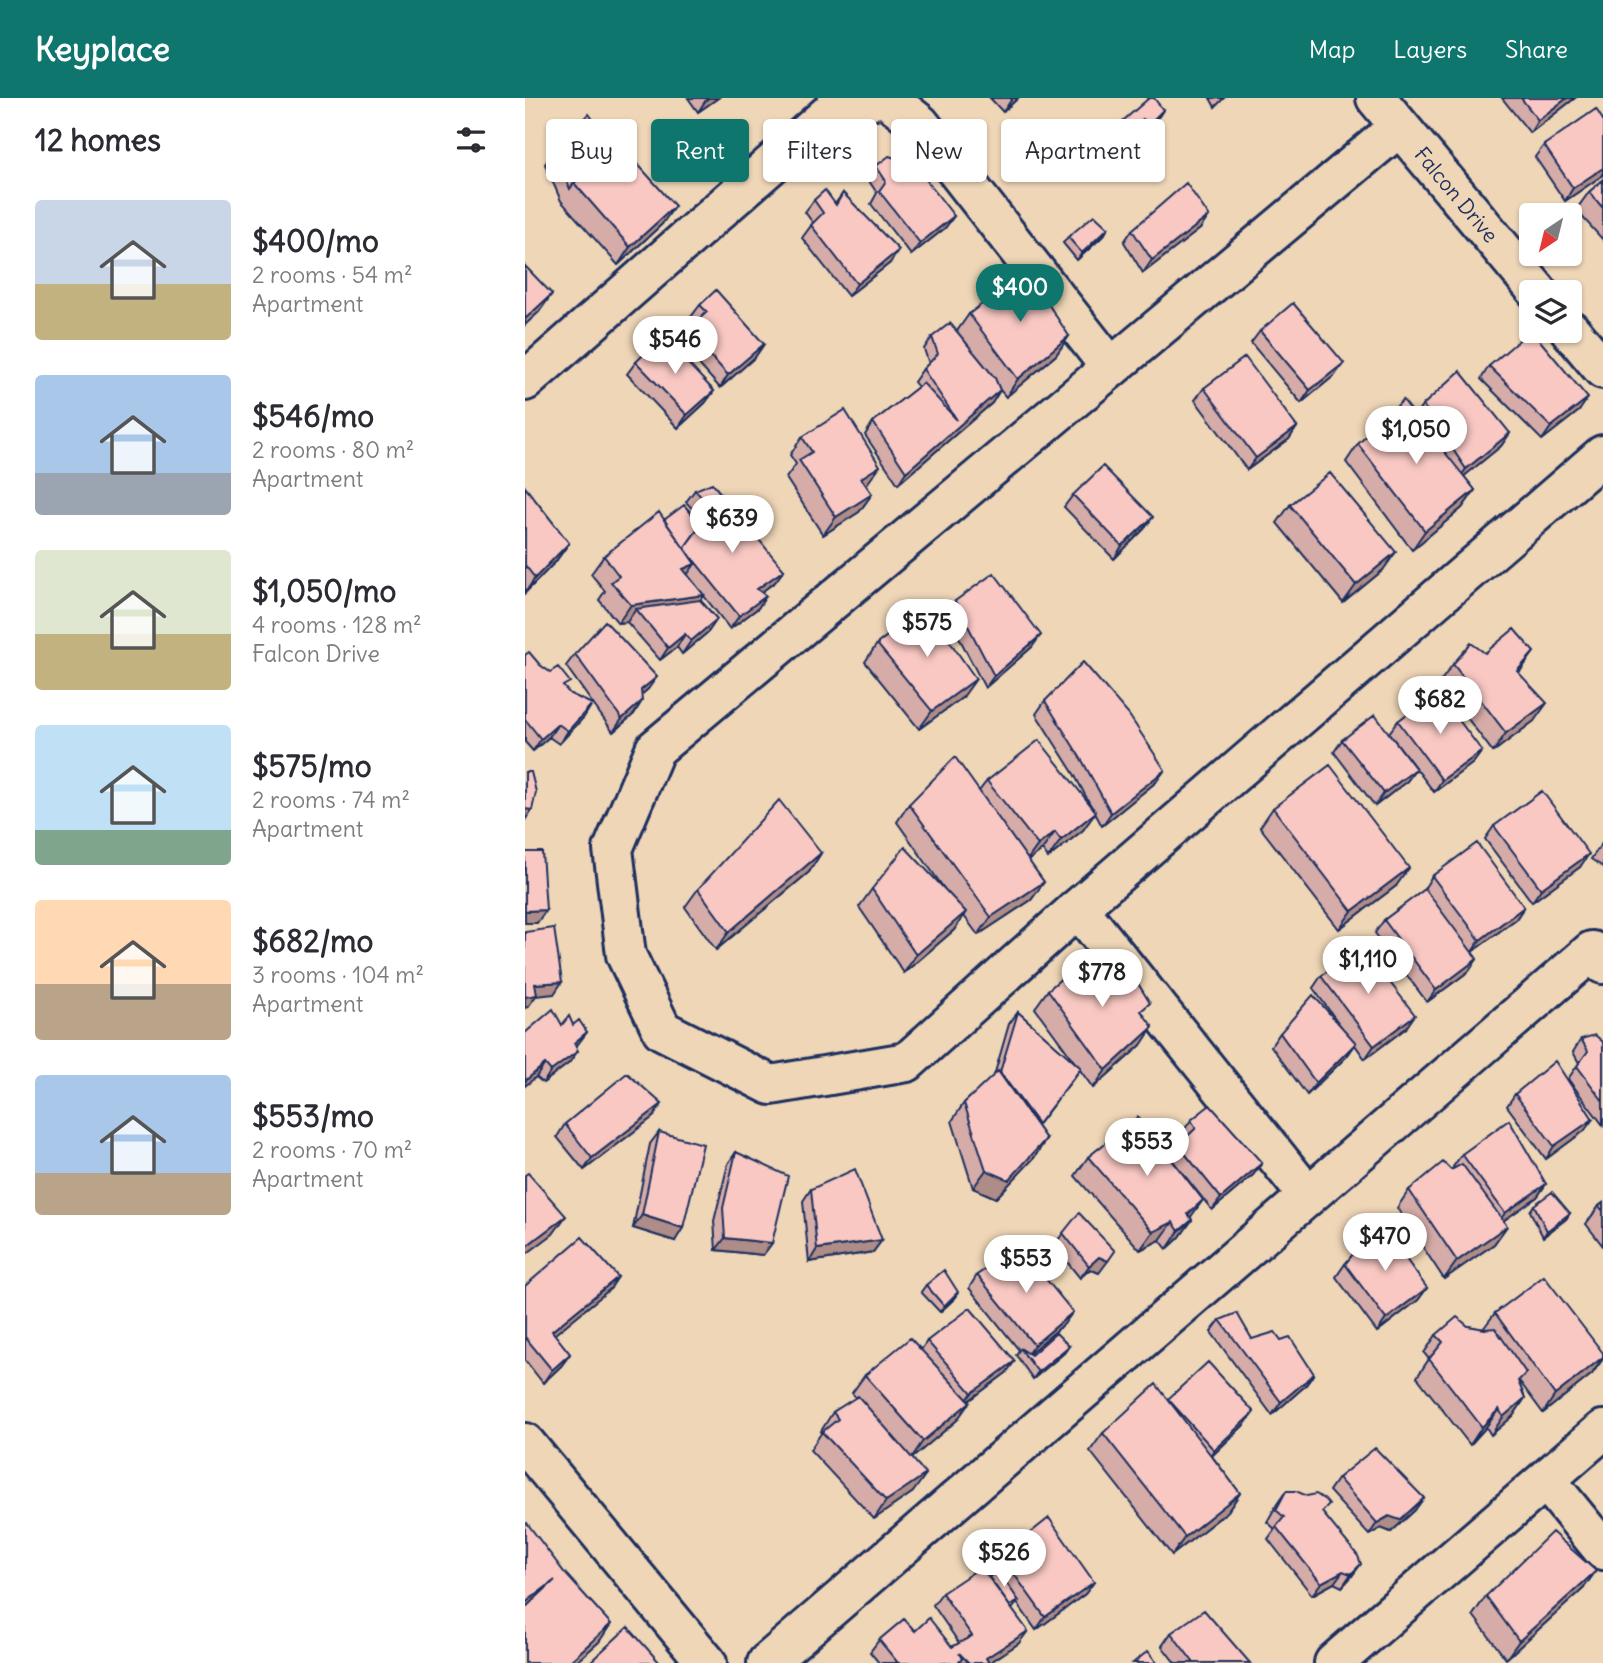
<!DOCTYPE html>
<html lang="en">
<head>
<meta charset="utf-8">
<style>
	body { margin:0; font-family:Delius,sans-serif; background:#f7f7f7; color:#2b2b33; height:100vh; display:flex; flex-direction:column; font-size:26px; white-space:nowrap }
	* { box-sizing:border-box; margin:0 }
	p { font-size:23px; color:#7c7c81 }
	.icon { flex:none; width:38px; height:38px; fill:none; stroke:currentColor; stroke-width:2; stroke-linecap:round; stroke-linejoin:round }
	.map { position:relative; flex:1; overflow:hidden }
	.drawer { display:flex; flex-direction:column; background:#fff; width:525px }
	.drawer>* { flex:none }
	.hud { position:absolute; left:21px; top:21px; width:665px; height:63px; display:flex; gap:14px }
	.needle { width:46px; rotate:215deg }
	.buttons { position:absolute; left:994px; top:105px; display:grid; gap:14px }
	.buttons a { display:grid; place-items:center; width:63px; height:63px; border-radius:7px; background:#fff; box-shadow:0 2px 5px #0004; font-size:35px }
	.price { position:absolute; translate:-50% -60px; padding:0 16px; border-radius:24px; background:#fff; color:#222; font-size:23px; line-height:46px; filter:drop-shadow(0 2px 4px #0008) }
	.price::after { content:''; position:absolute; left:50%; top:42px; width:21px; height:16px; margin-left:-10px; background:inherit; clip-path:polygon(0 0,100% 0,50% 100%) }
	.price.on { background:#0f766e; color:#fff }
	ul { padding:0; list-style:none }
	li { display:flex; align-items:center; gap:21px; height:175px; padding:0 35px }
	li span { display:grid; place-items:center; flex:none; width:196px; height:140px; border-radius:7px; color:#555 }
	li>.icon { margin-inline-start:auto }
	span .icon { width:84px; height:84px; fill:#fffc; stroke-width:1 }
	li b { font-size:30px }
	h2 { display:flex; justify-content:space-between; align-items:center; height:84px; padding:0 35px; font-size:30px }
	.tag { padding:0 24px; border-radius:7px; background:#fff; box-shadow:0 2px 5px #0004; font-size:24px; line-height:63px }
	.tag.on { background:#0f766e; color:#fff }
	header { display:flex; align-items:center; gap:42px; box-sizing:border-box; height:98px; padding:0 35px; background:#0f766e; color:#fff }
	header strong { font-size:33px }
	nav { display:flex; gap:38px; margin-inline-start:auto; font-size:24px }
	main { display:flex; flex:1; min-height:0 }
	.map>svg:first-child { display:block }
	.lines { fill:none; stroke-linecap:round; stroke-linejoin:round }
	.minor-casing { stroke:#1b2f5e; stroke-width:44 }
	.minor { stroke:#efd6b7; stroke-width:38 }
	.wall { fill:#d6aca8; stroke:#1b2f5e; stroke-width:2 }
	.shaded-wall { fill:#ae8c88; stroke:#1b2f5e; stroke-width:2 }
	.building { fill:#f9c8c3; stroke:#1b2f5e; stroke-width:2 }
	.labels { text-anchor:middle; stroke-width:6; stroke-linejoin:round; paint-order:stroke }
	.street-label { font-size:21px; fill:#1b2f5e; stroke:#efd6b7 }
</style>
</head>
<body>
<header>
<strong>Keyplace</strong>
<nav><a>Map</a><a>Layers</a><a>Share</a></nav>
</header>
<main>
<section class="drawer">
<h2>12 homes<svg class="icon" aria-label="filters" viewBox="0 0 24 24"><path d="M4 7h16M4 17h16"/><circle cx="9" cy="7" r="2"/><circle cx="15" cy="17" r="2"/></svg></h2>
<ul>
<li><span style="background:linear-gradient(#c9d6e8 60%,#c2b280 0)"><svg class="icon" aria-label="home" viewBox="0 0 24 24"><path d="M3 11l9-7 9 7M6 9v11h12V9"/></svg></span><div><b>$400/mo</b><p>2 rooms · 54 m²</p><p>Apartment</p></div></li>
<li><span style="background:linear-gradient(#a9c7e8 70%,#9aa5b1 0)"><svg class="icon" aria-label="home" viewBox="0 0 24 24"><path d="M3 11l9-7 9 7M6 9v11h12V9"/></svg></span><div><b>$546/mo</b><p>2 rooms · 80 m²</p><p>Apartment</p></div></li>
<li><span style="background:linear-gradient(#dfe7d0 60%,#c2b280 0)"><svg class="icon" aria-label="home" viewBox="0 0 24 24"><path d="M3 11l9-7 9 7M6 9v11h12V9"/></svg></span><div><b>$1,050/mo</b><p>4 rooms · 128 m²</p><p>Falcon Drive</p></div></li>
<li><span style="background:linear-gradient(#bfe0f5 75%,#7fa58c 0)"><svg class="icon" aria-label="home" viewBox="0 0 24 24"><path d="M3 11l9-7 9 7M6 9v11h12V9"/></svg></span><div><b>$575/mo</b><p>2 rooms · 74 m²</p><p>Apartment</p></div></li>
<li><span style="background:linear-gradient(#ffd9b3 60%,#b9a48a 0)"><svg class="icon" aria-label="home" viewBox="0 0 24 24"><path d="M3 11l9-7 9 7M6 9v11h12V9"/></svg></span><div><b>$682/mo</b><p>3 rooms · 104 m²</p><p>Apartment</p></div></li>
<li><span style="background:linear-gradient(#a9c7e8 70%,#b9a48a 0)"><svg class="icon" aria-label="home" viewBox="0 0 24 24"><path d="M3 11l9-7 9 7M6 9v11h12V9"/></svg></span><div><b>$553/mo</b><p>2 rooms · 70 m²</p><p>Apartment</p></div></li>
</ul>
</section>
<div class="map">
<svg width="1078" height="1565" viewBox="0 0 1078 1565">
	<rect width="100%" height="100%" fill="#efd6b7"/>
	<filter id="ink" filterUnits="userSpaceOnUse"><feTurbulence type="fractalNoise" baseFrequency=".0143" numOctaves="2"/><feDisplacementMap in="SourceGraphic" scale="14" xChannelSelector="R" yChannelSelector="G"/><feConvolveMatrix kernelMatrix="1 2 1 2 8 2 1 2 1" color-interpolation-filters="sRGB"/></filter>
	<g filter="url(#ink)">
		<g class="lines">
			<g class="minor-casing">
				<path id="minor" d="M362 0 395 26 586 270
					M851 0 1013 194
					M874 29 130 651 88 751 101 857 137 932 246 987 382 964 553 810 1078 357
					M1045 232 1078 271
					M0 283 314 7 355 0
					M553 810 783 1098
					M0 1345 182 1565
					M1021 1382 1078 1452
					M242 1565 1067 853 1078 866
					M809 1565 1078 1332"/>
			</g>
			<use href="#minor" class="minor"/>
		</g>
		<path class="wall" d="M163 0H193L173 14Z
			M465 0H493L478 14Z
			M685 0H699L690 9Z
			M977 0H1050L1005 35Z
			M638 12 634 18 618 34 613 27 584 54 579 42 583 36Z
			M1078 22V77L1040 103 1010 59 1019 47Z
			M29 53 137 126 93 167 36 103 20 66Z
			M351 68 429 118 420 130 386 157 346 106 352 95 342 80Z
			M1078 82V142L1051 112 1064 94Z
			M318 95 365 165 323 198 277 140 288 125 280 114 289 102 310 106Z
			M583 130 579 137 552 162 538 145 543 139Z
			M675 131 618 175 599 144 607 132Z
			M175 207 239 246 230 259 195 290 154 244 162 232 171 224 166 219Z
			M444 216 544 238 531 257 481 299 475 292 467 305 373 386 340 337 348 324 393 289 389 284 398 271 404 266 399 251 407 239 432 233Z
			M735 233 810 277 776 305 726 245Z
			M111 264 189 293 180 305 153 330 102 276Z
			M964 268 1054 313 1017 342 956 281Z
			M679 290 772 329 764 341 722 372 670 302Z
			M898 307 985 335 976 348 939 378 950 392 937 410 887 452 821 364 833 346 890 318Z
			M277 339 342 386 341 387 347 396 334 414 298 437 261 380 271 366 265 357Z
			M0 389 44 445 31 463 0 495Z
			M170 392 259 472 250 484 236 494 241 498 233 510 205 531 179 498 175 502 192 521 183 534 157 556 152 549 135 562 102 524 93 525 74 502 80 493 66 476 79 458 139 422 176 426 185 434 187 432 161 404Z
			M548 397 619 431 589 461 539 409Z
			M765 407 858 472 818 505 752 425Z
			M430 503 507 549 460 590 422 516Z
			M352 546 438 599 394 631 340 564Z
			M960 555 996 572 993 575 1009 623 968 654 915 584 928 566Z
			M50 556 123 591 116 597 109 616 88 634 41 568Z
			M0 557 15 567 45 596 67 606 59 619 34 646 24 639 8 653 0 644Z
			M520 603 631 684 577 728 570 715 558 732 523 760 517 752 503 762 519 784 506 802 453 837 439 818 429 832 379 875 334 809 347 791 418 789 372 724 384 706 454 693 462 683 567 710 549 676 511 616Z
			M873 623 957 653 948 665 909 694 864 635Z
			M817 642 891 671 882 683 850 708 809 654Z
			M748 710 871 788 814 831 735 729Z
			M969 728 1055 769 1007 804 960 741Z
			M1078 744V769L1066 761Z
			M296 755 284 774 191 852 160 809 173 791Z
			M907 778 999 809 991 821 947 854 952 861 944 873 902 904 850 835 859 822 900 792 899 791Z
			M796 878 881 930 840 961 830 947 822 958 782 997 746 948 755 935 817 930 788 890Z
			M523 892 618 915 616 947 568 990 555 972 512 1028 521 1041 509 1060 471 1100 448 1090 427 1023 439 1005 469 978 484 926 493 914 551 966 510 910Z
			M37 927H48L62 934 51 948 44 965 18 985 11 979Z
			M1056 941 1078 944V1027L1043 981 1054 965 1048 954Z
			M990 996 1059 1033 1021 1061 982 1008Z
			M128 1019 59 1072 32 1039 40 1026Z
			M666 1022 737 1065 728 1077 687 1112 645 1059 653 1047 660 1040 657 1035Z
			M134 1034 150 1143 108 1130 125 1046Z
			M211 1054 247 1145 238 1157 191 1152 189 1123 203 1066Z
			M937 1056 1021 1086 1012 1099 978 1123 982 1128 969 1146 919 1181 872 1110 884 1092 929 1070 928 1069Z
			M563 1059 666 1120 667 1122 654 1140 642 1151 635 1142 615 1152 550 1078Z
			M286 1091 357 1142 348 1154 284 1164 278 1103Z
			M1078 1105V1148L1061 1126 1074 1108Z
			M1009 1107 1045 1115 1041 1121 1018 1139 1005 1113Z
			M538 1135 574 1175 565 1171 555 1180 529 1148Z
			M820 1166 902 1190 893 1202 852 1234 811 1179Z
			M452 1177 539 1226 504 1256 506 1257 544 1248 539 1255 508 1281 491 1257 494 1252 444 1190Z
			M401 1187 429 1201 415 1214 396 1194Z
			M0 1188 85 1191 29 1236 45 1256 36 1268 18 1285 0 1262Z
			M970 1215 1078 1255V1261L1067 1276 1018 1315 995 1284 994 1285 1000 1300 988 1318 966 1337 961 1329 945 1347 892 1279 904 1261 899 1255 911 1237 943 1228 958 1231Z
			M695 1222 727 1241 756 1242 789 1276 780 1288 747 1317 686 1234Z
			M402 1243 481 1275 444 1303 432 1322 387 1360 388 1394 349 1421 285 1352 297 1334 296 1333 308 1314 331 1300 327 1295 340 1277 396 1252Z
			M643 1301 720 1326 687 1358 715 1395 703 1413 647 1457 565 1353 578 1335Z
			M813 1380 890 1412 866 1434 856 1430 844 1437 804 1393Z
			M761 1393 798 1416 827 1478 817 1489 809 1485 787 1497 743 1441 750 1431 742 1424 752 1406Z
			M476 1458 569 1484 560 1496 511 1532 492 1505 487 1511 494 1545 464 1565H354L345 1554 354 1542 390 1533 427 1549 434 1545 408 1507 417 1495 464 1479 470 1475 467 1470Z
			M1058 1491 981 1561 948 1517 961 1498Z
			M646 1535 725 1565H650L637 1548Z"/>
		<path class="shaded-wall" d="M184 0H193L173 14 181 2Z
			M488 0H493L478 14 487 1Z
			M1042 0H1050L1005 35 1013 22Z
			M638 12 634 18 618 34 623 27Z
			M618 21 613 27 584 54 589 48Z
			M1078 70V77L1040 103 1048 90Z
			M150 108 137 126 93 167 105 149Z
			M429 118 420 130 386 157 395 145Z
			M684 118 675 131 618 175 627 162Z
			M583 130 579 137 552 162 557 155Z
			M374 152 365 165 323 198 332 186Z
			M27 196 14 214 0 227V221Z
			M544 238 531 257 481 299 493 281Z
			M239 246 230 259 195 290 203 277Z
			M819 265 810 277 776 305 785 292Z
			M475 292 467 305 373 386 381 374Z
			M189 293 180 305 153 330 162 317Z
			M1063 300 1054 313 1017 342 1026 329Z
			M772 329 764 341 722 372 731 360Z
			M985 335 976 348 932 384 941 371Z
			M355 368 342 386 323 398 336 380Z
			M950 392 937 410 887 452 900 433Z
			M347 396 334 414 298 437 311 419Z
			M628 419 619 431 589 461 597 448Z
			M44 445 31 463 0 495 10 480Z
			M871 454 858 472 818 505 831 487Z
			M170 466 157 484 158 471Z
			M259 472 250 484 223 504 232 491Z
			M179 497 167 515 111 511 102 524 93 525 106 507Z
			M241 498 233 510 205 531 214 518Z
			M192 521 183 534 157 556 166 543Z
			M160 536 152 549 135 562 143 550Z
			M516 537 507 549 460 590 469 578Z
			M1009 554 996 572 979 591 992 573Z
			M132 579 123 591 107 605 116 592Z
			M451 581 438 599 394 631 407 613Z
			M117 603 109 616 88 634 97 621Z
			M1022 605 1009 623 968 654 981 635Z
			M67 606 59 619 34 646 43 633Z
			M33 626 24 639 8 653 16 641Z
			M957 653 948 665 909 694 917 682Z
			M891 671 882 683 850 708 859 695Z
			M640 672 631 684 577 728 586 715Z
			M0 711 7 712 0 722Z
			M571 714 558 732 523 760 536 742Z
			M530 734 517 752 500 765 513 747Z
			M296 755 284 774 191 852 204 834Z
			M1064 756 1055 769 1007 804 1016 791Z
			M884 770 871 788 814 831 827 813Z
			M519 784 506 802 453 837 466 819Z
			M999 809 991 821 947 854 955 842Z
			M21 812 12 825H0V813Z
			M441 814 429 832 379 875 391 857Z
			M952 861 944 873 902 904 911 892Z
			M37 884 29 896 11 898 3 909 0 910V899L10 886Z
			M890 917 881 930 840 961 849 948Z
			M628 929 616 947 568 990 581 972Z
			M62 934 53 946 40 957 49 945Z
			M831 945 822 958 782 997 791 985Z
			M53 953 44 965 18 985 26 973Z
			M20 966 11 979 0 988V983Z
			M137 1006 128 1019 59 1072 67 1060Z
			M1068 1021 1059 1033 1021 1061 1029 1048Z
			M521 1041 509 1060 471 1100 448 1090 461 1072Z
			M737 1065 728 1077 687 1112 696 1100Z
			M1021 1086 1012 1099 971 1128 980 1115Z
			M678 1102 665 1120 663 1116Z
			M1045 1115 1041 1121 1018 1139 1022 1133Z
			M117 1117 158 1130 150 1143 108 1130Z
			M41 1118 28 1136 0 1157V1149Z
			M667 1122 654 1140 642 1151 654 1133Z
			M648 1124 635 1142 615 1152 628 1134Z
			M982 1128 969 1146 919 1181 932 1163Z
			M200 1140 247 1145 238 1157 191 1152Z
			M357 1142 348 1154 284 1164 292 1151Z
			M574 1159 583 1163 574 1175 565 1171 555 1180 564 1168Z
			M93 1179 85 1191 18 1246 27 1233Z
			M902 1190 893 1202 852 1234 861 1221Z
			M433 1194 429 1201 415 1214 419 1208Z
			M548 1214 539 1226 500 1259 509 1247Z
			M544 1248 539 1255 508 1281 513 1274Z
			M45 1256 36 1268 18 1285 27 1272Z
			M1078 1259 1067 1276 1018 1315 1030 1297Z
			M490 1263 481 1275 438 1307 447 1295Z
			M789 1276 780 1288 747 1317 756 1304Z
			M1000 1300 988 1318 966 1337 978 1319Z
			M445 1304 432 1322 385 1362 398 1343Z
			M974 1311 961 1329 945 1347 957 1329Z
			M729 1314 720 1326 680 1364 689 1352Z
			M401 1376 388 1394 349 1421 361 1403Z
			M715 1395 703 1413 647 1457 660 1439Z
			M899 1400 890 1412 866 1434 856 1430 844 1437 852 1425Z
			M836 1466 827 1478 817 1489 826 1476Z
			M818 1473 809 1485 787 1497 796 1485Z
			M1071 1473 1058 1491 981 1561 994 1543Z
			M30 1482 0 1513V1505Z
			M569 1484 560 1496 511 1532 520 1519Z
			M86 1526 74 1544 50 1565H43Z
			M503 1533 494 1545 464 1565 461 1560Z"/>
		<path class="building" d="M624 0H629L638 12 623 27 618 21 589 48 583 36Z
			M996 0H1042L1013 22Z
			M1071 11 1078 22V70L1048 90 1019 47Z
			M64 16 89 50 49 85 45 91 29 53Z
			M94 45 150 108 105 149 49 85Z
			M364 58 389 66 429 118 395 145 354 93 361 83 351 68Z
			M1078 82V110L1064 94Z
			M661 85 684 118 627 162 607 132Z
			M300 92 311 107 318 95 374 152 332 186 286 127 298 115 289 102Z
			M569 117 583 130 557 155 543 139Z
			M0 168 27 196 0 221Z
			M501 172 544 238 493 281 444 216Z
			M191 192 239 246 203 277 162 232 182 214 175 207Z
			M768 205 819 265 785 292 735 233Z
			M425 225 470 280 475 292 381 374 348 324 398 285 432 322 398 271 413 256 407 239Z
			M1006 232 1063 300 1026 329 964 268Z
			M137 238 189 293 162 317 111 264Z
			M720 259 772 329 731 360 679 290Z
			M935 273 985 335 941 371 898 307Z
			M878 302 950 392 900 433 833 346Z
			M320 312 355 368 336 380 347 396 311 419 274 362 287 354 277 339Z
			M578 368 628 419 597 448 548 397Z
			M805 375 871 454 831 487 765 407Z
			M187 385 259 472 232 491 241 498 214 518 159 450 177 426 185 434 199 423 170 392Z
			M0 389 44 445 10 480 0 467Z
			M159 407 176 426 159 450 139 422Z
			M134 414 170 466 158 471 179 497 106 507 86 484 94 478 79 458Z
			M469 475 516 537 469 578 430 503Z
			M175 502 192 521 166 543 160 536 143 550 111 511Z
			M400 508 451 581 407 613 352 546Z
			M80 523 132 579 116 592 117 603 97 621 50 556Z
			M989 531 1009 554 992 573 1022 605 981 635 928 566 946 545 960 555Z
			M4 554 15 567 25 574 33 569 45 584 38 588 45 596 67 606 43 633 33 626 16 641 0 621V557Z
			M558 564 604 617 640 672 586 715 558 664 520 603Z
			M912 593 957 653 917 682 873 623Z
			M850 617 891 671 859 695 817 642Z
			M514 642 571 714 536 742 530 734 513 747 462 683Z
			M430 659 519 784 466 819 384 706Z
			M805 667 884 770 827 813 748 710Z
			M0 674H6L11 694 7 712 0 711Z
			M1017 693 1064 756 1016 791 969 728Z
			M254 702 296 755 204 834 173 791Z
			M952 745 999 809 955 842 907 778Z
			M380 749 441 814 391 857 347 791Z
			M0 754H17L21 812 0 813Z
			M900 791 952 861 911 892 859 822Z
			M29 830 37 884 10 886 12 897 0 899V834Z
			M837 848 890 917 849 948 796 878Z
			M568 853 601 891 612 884 625 905 616 913 628 929 581 972 523 892Z
			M788 897 831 945 791 985 755 935Z
			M28 911 37 927 44 918 48 927 54 922 62 934 49 945 53 953 26 973 20 966 0 983V935Z
			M493 914 556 970 513 1026 475 974Z
			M1070 937 1078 944V1003L1052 968 1063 953 1056 941Z
			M1030 963 1068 1021 1029 1048 990 996Z
			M473 973 521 1041 484 1082 461 1072 439 1005Z
			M102 975 137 1006 67 1060 40 1026Z
			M685 1007 737 1065 696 1100 653 1047 671 1030 666 1022Z
			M613 1019 678 1102 663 1116 667 1122 654 1133 648 1124 628 1134 563 1059Z
			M984 1022 1021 1086 980 1115 937 1056Z
			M134 1034 178 1046 158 1130 117 1117Z
			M211 1054 263 1078 247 1145 200 1140 198 1110Z
			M918 1064 926 1072 937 1066 982 1128 932 1163 884 1092Z
			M330 1071 357 1142 292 1151 286 1091Z
			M3 1075 41 1118 0 1149V1077Z
			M1027 1094 1045 1115 1022 1133 1009 1107Z
			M1078 1105V1113L1074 1108Z
			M554 1115 590 1153 583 1163 574 1159 564 1168 538 1135Z
			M854 1124 902 1190 861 1221 820 1166Z
			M57 1139 93 1179 27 1233 45 1256 27 1272 0 1239V1188Z
			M494 1148 548 1214 509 1247 452 1177Z
			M419 1172 433 1194 419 1208 401 1187Z
			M1019 1178 1078 1255V1259L1030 1297 970 1215Z
			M445 1210 490 1263 447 1295 402 1243Z
			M712 1215 727 1241 750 1234 756 1242 765 1239 789 1276 756 1304 695 1222Z
			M932 1219 943 1228 960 1231 970 1230 1001 1275 993 1283 1000 1300 978 1319 974 1311 957 1329 904 1261 918 1244 911 1237Z
			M531 1235 544 1248 513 1274 495 1250 506 1257Z
			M385 1240 445 1304 398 1343 340 1277Z
			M683 1264 729 1314 689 1352 643 1301Z
			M631 1286 715 1395 660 1439 578 1335Z
			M333 1298 401 1376 361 1403 297 1334 313 1321 308 1314Z
			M850 1350 899 1400 875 1422 864 1418 852 1425 813 1380Z
			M761 1393H771L782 1398 791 1396 800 1402 804 1407 797 1414 833 1458 836 1466 826 1476 818 1473 796 1485 751 1429 759 1419 751 1412Z
			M524 1420 569 1484 520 1519 476 1458Z
			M2 1425 39 1474 86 1526 43 1565H0V1510L30 1482 0 1505V1426Z
			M1027 1434 1071 1473 994 1543 961 1498Z
			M456 1469 503 1533 461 1560 464 1565H444L434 1555 437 1561 433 1565H373L354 1542 379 1521 390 1533 404 1520 427 1549 447 1538 417 1495Z
			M473 1473 494 1503 485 1508 464 1479Z
			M679 1512 725 1565H669L646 1535Z
			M103 1529 135 1565H64Z
			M623 1553 632 1565H608Z"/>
	</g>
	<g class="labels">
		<g class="street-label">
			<text transform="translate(931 97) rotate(50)" y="7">Falcon Drive</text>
		</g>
	</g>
</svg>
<div class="buttons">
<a><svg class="needle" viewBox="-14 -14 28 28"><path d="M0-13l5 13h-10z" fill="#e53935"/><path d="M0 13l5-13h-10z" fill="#7c7c81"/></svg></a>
<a><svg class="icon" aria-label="layers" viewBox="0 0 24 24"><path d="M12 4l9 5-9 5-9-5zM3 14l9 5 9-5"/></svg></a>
</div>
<b class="price on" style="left:495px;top:226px">$400</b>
<b class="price" style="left:150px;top:278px">$546</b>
<b class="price" style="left:891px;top:368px">$1,050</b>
<b class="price" style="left:207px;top:457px">$639</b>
<b class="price" style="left:402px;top:561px">$575</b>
<b class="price" style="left:915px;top:638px">$682</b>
<b class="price" style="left:843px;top:898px">$1,110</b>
<b class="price" style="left:577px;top:911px">$778</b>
<b class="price" style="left:622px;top:1080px">$553</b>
<b class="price" style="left:860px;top:1175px">$470</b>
<b class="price" style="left:501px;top:1197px">$553</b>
<b class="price" style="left:479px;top:1491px">$526</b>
<div class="hud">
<a class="tag">Buy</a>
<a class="tag on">Rent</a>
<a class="tag">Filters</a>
<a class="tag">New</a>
<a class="tag">Apartment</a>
</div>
</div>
</main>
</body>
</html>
